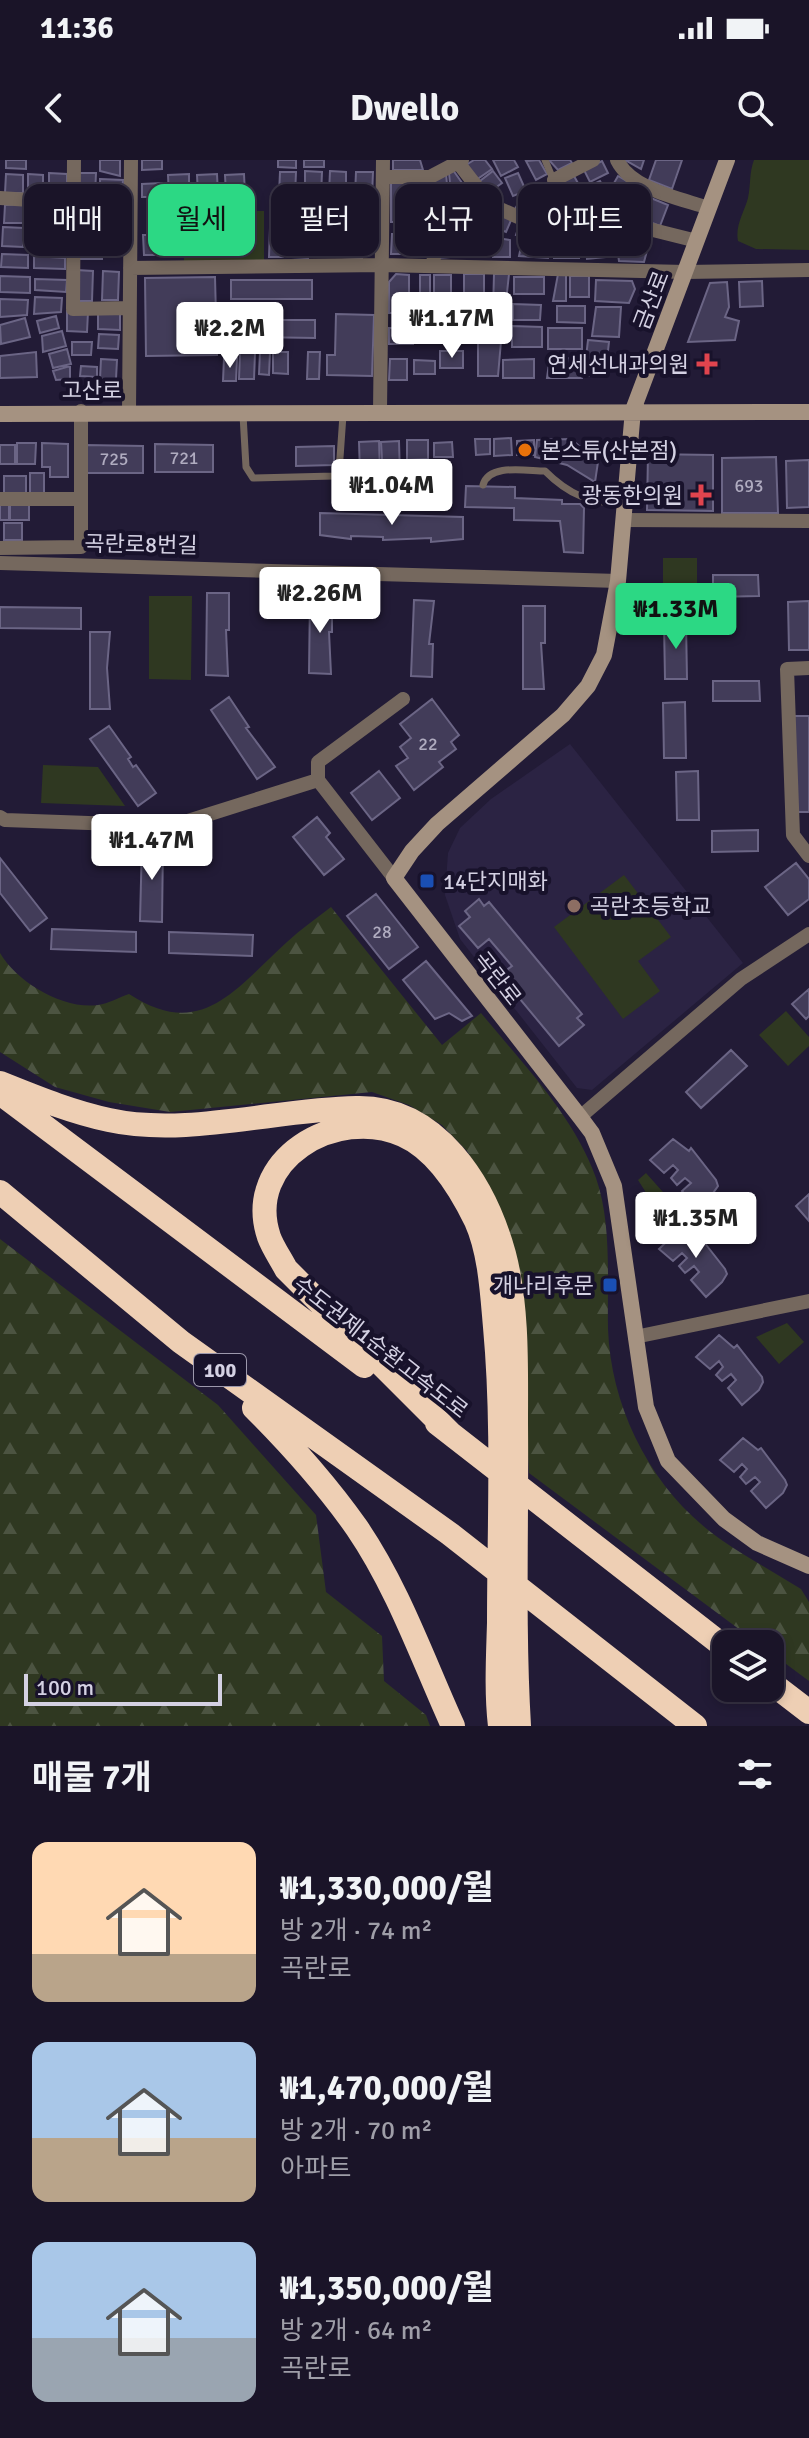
<!DOCTYPE html>
<html lang="ko">
<head>
<meta charset="utf-8">
<style>
	body { margin:0; font-family:Signika,"Noto Sans KR",sans-serif; background:#272134; color:#f1f3f6; height:100vh; display:flex; flex-direction:column; font-size:30px; white-space:nowrap }
	* { box-sizing:border-box; margin:0 }
	p { font-size:26px; color:#9f9ea8 }
	.icon { flex:none; width:44px; height:44px; fill:none; stroke:currentColor; stroke-width:2; stroke-linecap:round; stroke-linejoin:round }
	.map { position:relative; height:1566px; overflow:hidden }
	.panel { display:flex; flex-direction:column; background:#1a1428; flex:1 }
	.panel>* { flex:none }
	.hud { position:absolute; left:24px; top:24px; width:762px; height:72px; display:flex; gap:16px }
	.tools { position:absolute; left:712px; top:1470px; display:grid; gap:16px }
	.tools a { display:grid; place-items:center; width:72px; height:72px; border-radius:16px; background:#1a1428; box-shadow:0 4px 12px #0003,0 0 0 2px #383345; font-size:40px }
	.scale { position:absolute; left:24px; bottom:20px; width:198px; box-sizing:border-box; padding-left:8px; border:4px solid #d4d1e3; border-top:0; font-size:22px; line-height:28px; white-space:nowrap; color:#d4d1e3; -webkit-text-stroke:6px #18122b; paint-order:stroke }
	.price { position:absolute; translate:-50% -68px; padding:0 18px; border-radius:8px; background:#fff; color:#222; font-size:26px; line-height:52px; filter:drop-shadow(0 2px 4px #0008) }
	.price::after { content:''; position:absolute; left:50%; top:48px; width:24px; height:18px; margin-left:-12px; background:inherit; clip-path:polygon(0 0,100% 0,50% 100%) }
	.price.current { background:#2cd884; color:#111 }
	ul { padding:0; list-style:none }
	li { display:flex; align-items:center; gap:24px; height:200px; padding:0 32px }
	li span { display:grid; place-items:center; flex:none; width:224px; height:160px; border-radius:16px; color:#555 }
	li>.icon { margin-inline-start:auto }
	span .icon { width:96px; height:96px; fill:#fffc; stroke-width:1 }
	li b { font-size:34px }
	h2 { display:flex; justify-content:space-between; align-items:center; height:96px; padding:0 32px; font-size:34px }
	.pill { padding:0 28px; border-radius:16px; background:#1a1428; box-shadow:0 4px 12px #0003,0 0 0 2px #383345; font-size:28px; line-height:72px }
	.pill.current { background:#2cd884; color:#111 }
	.status { display:flex; justify-content:space-between; align-items:center; height:56px; padding:0 40px; background:#1a1428; direction:ltr }
	.status svg { height:22px; fill:currentColor }
	header { display:flex; justify-content:space-between; align-items:center; height:104px; padding:0 32px; background:#1a1428; font-size:36px; font-weight:700 }
	.map>svg:first-child { display:block }
	.built { fill:#2b2343 }
	.green { fill:#2f3821 }
	.forest { fill:url(#forest-firs) }
	.building { fill:#423c59; stroke:#6b6585; stroke-width:2 }
	.lines { fill:none; stroke-linecap:round; stroke-linejoin:round }
	.lane { stroke:#75685e; stroke-width:7 }
	.street { stroke:#75685e; stroke-width:14 }
	.secondary { stroke:#a59281; stroke-width:16 }
	.highway { stroke:#eecfb4; stroke-width:24 }
	.health-dot { fill:#e0444e; stroke:#18122b; stroke-width:3 }
	.food-dot { fill:#e8710a; stroke:#18122b; stroke-width:3 }
	.transit-dot { fill:#1a4fb4; stroke:#18122b; stroke-width:3 }
	.education-dot { fill:#8d6e63; stroke:#18122b; stroke-width:3 }
	.labels { text-anchor:middle; stroke-width:8; stroke-linejoin:round; paint-order:stroke }
	.number-label { font-size:18px; fill:#b0acc0 }
	.shield { fill:#18122b; stroke:#9c98ac; stroke-width:2 }
	.shield-label { font-size:20px; font-weight:bold; fill:#d4d1e3 }
	.street-label { font-size:22px; fill:#d4d1e3; stroke:#18122b }
	.poi-label { font-size:22px; fill:#d4d1e3; stroke:#18122b; text-anchor:end }
</style>
</head>
<body>
<div class="status"><b>11:36</b><svg viewBox="0 0 49 12"><path d="M0 12V9h3v3zM5 12V6h3v6zM10 12V3h3v9zM15 12V0h3v12zM26 1h20v11H26zM47 4h2v5h-2z"/></svg></div>
<header><svg class="icon" aria-label="back" viewBox="0 0 24 24"><path d="M15 5l-7 7 7 7"/></svg>Dwello<svg class="icon" aria-label="search" viewBox="0 0 24 24"><circle cx="10" cy="10" r="6"/><path d="M15 15l6 6"/></svg></header>
<div class="map">
<svg width="809" height="1566" viewBox="0 0 809 1566">
	<defs>
		<pattern id="forest-firs" width="22" height="20" patternUnits="userSpaceOnUse" patternTransform="scale(2)"><rect width="22" height="20" fill="#2f3821"/><path d="M5 1l3.5 6h-7zM16 11l3.5 6h-7z" fill="#4c5441"/></pattern>
	</defs>
	<rect width="100%" height="100%" fill="#221b36"/>
	<path class="built" d="M570 584 743 803 592 930 577 928 460 779 445 735 448 693 460 668 491 639Z"/>
	<path class="green" d="M754 0H809V90L756 89 738 81C735 65 744 53 748 38 751 24 749 13 754 0Z
		M149 51H264V104H184V75H149Z
		M663 398H697V457L663 456Z
		M149 436H192L191 520 149 519Z
		M43 605 98 607 125 646 41 643Z
		M624 715 671 777 638 801 660 831 623 859 554 767Z
		M786 851 809 877V886L788 906 759 875Z
		M646 1013 679 1050 653 1074 645 1031 638 1020Z
		M787 1163 804 1182 779 1204 756 1177Z"/>
	<path class="forest" d="M331 747 442 885 481 853C522 903 574 956 596 1018 612 1064 607 1120 608 1169 611 1251 654 1334 723 1381 748 1398 775 1413 801 1429L809 1442V1521L770 1492V1484H759L529 1313 519 1129 507 1069 488 1024 467 991 442 965 409 945 372 932 170 952 109 942 55 927 0 892V793C17 822 63 850 98 845 108 844 120 837 129 834 202 882 236 828 287 782 301 769 317 758 331 747Z
		M0 1079 218 1245 316 1355 326 1432 382 1476 384 1521 426 1555 430 1566H0Z"/>
	<path class="building" d="M6 0H26V9L6 8Z
		M100 0H120V16L100 11Z
		M142 0H162V9L142 10Z
		M278 0H296V8L278 7Z
		M304 0H324V7H304Z
		M393 0H420L423 10H393Z
		M474 0H485L492 9 476 20 466 5Z
		M493 0H514L518 7 501 16Z
		M539 0 547 14 536 20 526 1Z
		M549 0H570L572 3 558 10Z
		M625 0H644L641 9Z
		M656 0H682L672 29 649 20Z
		M602 1 608 13 590 22 584 10Z
		M453 10 467 30 461 34 451 33 449 13Z
		M305 11 322 12 321 37H305Z
		M330 11 346 12V34L329 33Z
		M493 11 502 23 491 31 487 26 481 30 476 24Z
		M280 12H296L295 36 279 35Z
		M356 12H373L372 36 355 35Z
		M49 13 67 14V35L49 34Z
		M78 13H96L95 35 77 34Z
		M446 13 448 36 435 37 433 19Z
		M518 13 526 31 513 36 505 18Z
		M6 14 23 15V33H5Z
		M28 14 43 15V33L28 32Z
		M189 14V36L169 37 168 15Z
		M217 14 218 35 198 36 197 15Z
		M244 14 245 35H226L225 15Z
		M574 16 584 34 583 39 578 42 572 40 563 21Z
		M618 16 644 31 637 44 610 30Z
		M100 19 123 20 122 39 100 38Z
		M391 21 411 22V62H391Z
		M600 21 607 34 593 40 587 27Z
		M412 22H426V71L411 70Z
		M162 23 163 37H142V24Z
		M552 26 563 44 551 51 539 34Z
		M533 36 538 50 533 59 515 49 522 37Z
		M646 36 668 45 660 66 637 57Z
		M469 37 475 39 474 43 479 48 487 51 482 66 462 59Z
		M622 39 632 47 634 56 611 61 607 42Z
		M461 40 462 55 434 57 438 42Z
		M605 41 608 64 594 66 591 43Z
		M25 44 24 63H4L5 45Z
		M32 45H49V64L31 63Z
		M53 46 66 47 65 65 51 64Z
		M103 46 110 55 106 60V83H112V95H102V99H77V51H98Z
		M344 46 363 47 362 98 342 97Z
		M305 47 330 48 329 58H305Z
		M590 47 592 64 575 66 573 49Z
		M271 48H296V60L271 59Z
		M491 50 512 58 506 72 486 64Z
		M559 50 565 52 562 69 543 65 546 53Z
		M459 61 460 77 438 79 437 63Z
		M520 63 547 74 545 80 516 75Z
		M3 67 24 68 23 87 2 86Z
		M270 68H284L283 97H269Z
		M293 68 309 69 308 98 292 97Z
		M316 69H328L327 97H315Z
		M483 69V96L467 97 466 70Z
		M632 69 651 73 646 83 634 81Z
		M626 70 628 88 609 90 607 73Z
		M31 71 63 72 62 87 30 86Z
		M392 74H422V94H391Z
		M143 75H162V95H144Z
		M491 77 510 80V97H493Z
		M603 77 605 97 587 99 585 78Z
		M554 80 579 81V98H554Z
		M522 82 549 86 548 98 519 96Z
		M461 83 462 96 439 98 438 85Z
		M648 87 644 102 619 101 618 94Z
		M2 94 28 95V108L1 107Z
		M34 96 65 98V109L34 108Z
		M76 110 93 111 92 141H75Z
		M103 111 119 112 118 140H102Z
		M396 114 409 115V153H389V122Z
		M464 114H484V149H464Z
		M494 114H509L505 151H493Z
		M558 114 566 115V141H553Z
		M420 115H430V152H420Z
		M434 115H451V153L434 152Z
		M0 116 30 117V133L0 132Z
		M570 116H589V137H570Z
		M215 117 217 195 146 196 145 118Z
		M514 117H544V134H514Z
		M35 119 67 120 66 132 35 130Z
		M231 120H312V139H231Z
		M596 120 632 121 635 129 629 143 595 141Z
		M762 121 763 146 740 147 739 122Z
		M727 122 729 147 725 157 739 161 735 180 688 182 710 123Z
		M35 137 62 138 61 152 34 154Z
		M0 139 28 140 27 155 0 157Z
		M513 144 541 145 540 160H513Z
		M557 146H585V163L557 162Z
		M596 147H621L619 177 592 176Z
		M98 150 120 151V170L98 169Z
		M67 151 88 152 87 172 67 171Z
		M336 154 374 155 372 216 327 215V195H335Z
		M56 156 59 168 40 173 37 161Z
		M478 157 503 158 498 216H478Z
		M25 158 30 177 1 184 0 165Z
		M247 160H315V178L247 177Z
		M512 166 542 167V187H512Z
		M389 168H413V184H389Z
		M548 168H582V189H548Z
		M62 171 66 186 43 192 42 176Z
		M99 174 119 175 118 189 98 188Z
		M588 180 609 182 606 208 596 217 584 215Z
		M72 182H92L91 195H72Z
		M67 189 71 204 53 208 49 194Z
		M440 191H463V208H440Z
		M36 192 37 217 0 218V196Z
		M260 192H270L269 215 259 214Z
		M273 192H288V214L273 213Z
		M308 192H320L319 219H307Z
		M240 193H255L254 219H239Z
		M550 196 585 200 582 218H547Z
		M224 198H237L236 221H223Z
		M101 199 117 200 116 219H100Z
		M390 199H407V220H389Z
		M534 199V218H503V200Z
		M414 200 435 201V214H414Z
		M70 206V219L56 220 53 211Z
		M81 206 97 207V217L80 216Z
		M511 278 512 295 494 296V279Z
		M475 279H490V294L476 295Z
		M571 279 598 302 595 322 567 305 535 297 537 280Z
		M407 280H428V299L407 300Z
		M534 280V295H517V281Z
		M379 281 380 313H360L359 282Z
		M399 281 400 316H383L381 282Z
		M452 282 453 297H434V283Z
		M17 283H36L35 304H17Z
		M42 283 68 284V317H50V307H42Z
		M155 284 213 285V312H155Z
		M0 285H15V304H0Z
		M85 285 143 286V313H85Z
		M334 286V305L296 306V287Z
		M648 294 713 295V351L647 350Z
		M776 297 778 353H722V298Z
		M809 300V347L787 348 786 301Z
		M30 313H44V335H30Z
		M4 316H26V334H4Z
		M466 326 515 327V338L562 340V344H580L584 348 583 393 564 392 560 361 514 360V348L465 347Z
		M0 345H9V360H0Z
		M10 345H29V360H10Z
		M320 353 463 357V379L431 382V378L383 380V377L351 376V379L320 375Z
		M4 363H22V380H4Z
		M713 415H758L759 436 713 437Z
		M207 433H229V470H226L228 516 206 515Z
		M310 437 332 438V472H329L331 514 309 513Z
		M414 440 434 441 429 484H433L432 517 411 516Z
		M809 441V490H789L788 442Z
		M523 446H545V483H541L544 529H523Z
		M0 447 81 448V469L0 468Z
		M686 462 687 519H665L664 463Z
		M90 472H110L107 508 110 549H90Z
		M713 521H759L760 541H713Z
		M229 537 249 567 246 568 275 607 257 619 211 550Z
		M432 539 459 575 451 582 456 589 439 602 443 607 414 630 396 606 408 598 400 587 411 578 400 564Z
		M685 542 686 598H664L663 543Z
		M793 556H809V652H794Z
		M109 566 131 597 128 599 133 607 136 605 156 633 138 646 90 579Z
		M379 611 400 638 372 660 351 633Z
		M698 611 699 660H677L676 612Z
		M317 657 330 673 326 677 344 699 324 715 293 677Z
		M758 670V691L712 692V671Z
		M142 682 163 683 162 762 140 761Z
		M0 698 47 758 30 771 0 733Z
		M796 703 809 719V739L788 755 765 727Z
		M376 734 418 787 389 809 347 756Z
		M479 739 484 746 489 742 582 854 577 858 584 865 559 886 500 815 512 806 489 779 478 788 459 766 470 757 465 751Z
		M52 769 136 772V792L51 789Z
		M169 772 253 775 252 796 169 793Z
		M426 801 472 856 462 861 449 853 435 859 403 820Z
		M809 829V856L806 859 792 844Z
		M731 890 747 906 701 948 686 932Z
		M673 979 689 991 691 988 716 1020 718 1026 713 1033 697 1049 682 1031 691 1023 685 1018 677 1025 671 1018 678 1010 673 1005 664 1013 650 1000Z
		M809 1034V1061L796 1046Z
		M682 1067 697 1079 700 1077 725 1109 727 1114 722 1122 706 1137 691 1120 699 1112 694 1106 685 1113 679 1106 687 1098 682 1093 673 1101 659 1089Z
		M719 1175 734 1188 737 1185 762 1217 763 1222 759 1230 742 1245 728 1228 736 1220 731 1214 722 1221 716 1215 723 1207 719 1201 710 1209 696 1197Z
		M743 1278 758 1290 761 1288 785 1320 787 1325 783 1333 766 1348 751 1331 760 1322 755 1317 746 1324 740 1317 747 1309 742 1304 734 1312 720 1300Z"/>
	<g class="lines">
		<path class="lane" d="M545 0 576 74
			M243 255 246 307 253 318 334 316 339 312 343 255
			M483 325C489 303 527 311 545 311 569 335 590 343 623 344"/>
		<path class="street" d="M74 0 73 149 129 148
			M456 0 491 45 541 67 576 74 633 65 697 81
			M617 0C632 30 679 38 709 48
			M383 17H430
			M554 20 593 0
			M0 38 74 43
			M434 105 430 17 462 0
			M130 108 382 105 686 112 809 110
			M380 251 383 0
			M129 252 131 0
			M0 339H81
			M623 360 809 361
			M0 388 81 387V251
			M0 403 618 421
			M809 508 787 509 793 675 809 696
			M318 620V602L403 539
			M0 657 5 660 172 666 318 620 394 718
			M580 957 741 819 809 774
			M635 1177 809 1141"/>
		<path class="secondary" d="M727 0 633 250 618 421 604 495 588 526 563 555 437 664 412 691 394 718 580 957 592 973 614 1026 646 1247 668 1301 724 1359 757 1383 809 1406
			M0 254 809 252"/>
		<path class="highway" d="M0 923C35 937 71 952 109 960 186 977 278 949 356 948 437 946 485 1025 504 1094 518 1147 516 1209 516 1263 517 1364 513 1466 519 1566
			M0 933 364 1206
			M0 1032 181 1182 450 1374 695 1566
			M254 1248C292 1286 326 1324 357 1368 398 1428 423 1500 453 1566
			M437 1263 726 1488
			M450 1273 286 1109C281 1099 273 1088 269 1077 243 1000 336 945 403 975 437 990 460 1028 476 1061 490 1092 492 1133 495 1167 504 1265 499 1365 499 1463 498 1497 496 1532 500 1566
			M770 1522 809 1552"/>
	</g>
	<g class="health-dot">
		<path d="M703 192h8v8h8v8h-8v8h-8v-8h-8v-8h8z"/>
		<path d="M697 323h8v8h8v8h-8v8h-8v-8h-8v-8h8z"/>
	</g>
	<circle class="food-dot" cx="525" cy="290" r="8"/>
	<g class="transit-dot">
		<rect x="419" y="713" width="16" height="16" rx="4"/>
		<rect x="602" y="1117" width="16" height="16" rx="4"/>
	</g>
	<circle class="education-dot" cx="574" cy="746" r="8"/>
	<g class="labels">
		<g class="number-label">
			<text x="184" y="304">721</text>
			<text x="114" y="305">725</text>
			<text x="749" y="332">693</text>
			<text x="428" y="590">22</text>
			<text x="382" y="778">28</text>
		</g>
		<rect class="shield" x="194" y="1194" width="52" height="32" rx="6"/>
		<g class="shield-label">
			<text x="220" y="1217">100</text>
		</g>
		<g class="street-label">
			<text transform="translate(651 140) rotate(-69)" y="8">금산로</text>
			<text x="92" y="238">고산로</text>
			<text transform="translate(141 384) rotate(1)" y="8">곡란로8번길</text>
			<text transform="translate(498 818) rotate(52)" y="8">곡란로</text>
			<text transform="translate(381 1187) rotate(38)" y="8">수도권제1순환고속도로</text>
		</g>
		<g class="poi-label">
			<text x="689" y="212">연세선내과의원</text>
			<text x="541" y="298" text-anchor="start">본스튜(산본점)</text>
			<text x="683" y="343">광동한의원</text>
			<text x="443" y="729" text-anchor="start">14단지매화</text>
			<text x="590" y="754" text-anchor="start">곡란초등학교</text>
			<text x="594" y="1133">개나리후문</text>
		</g>
	</g>
</svg>
<div class="tools">
<a><svg class="icon" aria-label="layers" viewBox="0 0 24 24"><path d="M12 4l9 5-9 5-9-5zM3 14l9 5 9-5"/></svg></a>
</div>
<div class="scale">100 m</div>
<b class="price" style="left:452px;top:200px">₩1.17M</b>
<b class="price" style="left:230px;top:210px">₩2.2M</b>
<b class="price" style="left:392px;top:367px">₩1.04M</b>
<b class="price" style="left:320px;top:475px">₩2.26M</b>
<b class="price current" style="left:676px;top:491px">₩1.33M</b>
<b class="price" style="left:152px;top:722px">₩1.47M</b>
<b class="price" style="left:696px;top:1100px">₩1.35M</b>
<div class="hud">
<a class="pill">매매</a>
<a class="pill current">월세</a>
<a class="pill">필터</a>
<a class="pill">신규</a>
<a class="pill">아파트</a>
</div>
</div>
<section class="panel">
<h2>매물 7개<svg class="icon" aria-label="filters" viewBox="0 0 24 24"><path d="M4 7h16M4 17h16"/><circle cx="9" cy="7" r="2"/><circle cx="15" cy="17" r="2"/></svg></h2>
<ul>
<li><span style="background:linear-gradient(#ffd9b3 70%,#b9a48a 0)"><svg class="icon" aria-label="home" viewBox="0 0 24 24"><path d="M3 11l9-7 9 7M6 9v11h12V9"/></svg></span><div><b>₩1,330,000/월</b><p>방 2개 · 74 m²</p><p>곡란로</p></div></li>
<li><span style="background:linear-gradient(#a9c7e8 60%,#b9a48a 0)"><svg class="icon" aria-label="home" viewBox="0 0 24 24"><path d="M3 11l9-7 9 7M6 9v11h12V9"/></svg></span><div><b>₩1,470,000/월</b><p>방 2개 · 70 m²</p><p>아파트</p></div></li>
<li><span style="background:linear-gradient(#a9c7e8 60%,#9aa5b1 0)"><svg class="icon" aria-label="home" viewBox="0 0 24 24"><path d="M3 11l9-7 9 7M6 9v11h12V9"/></svg></span><div><b>₩1,350,000/월</b><p>방 2개 · 64 m²</p><p>곡란로</p></div></li>
</ul>
</section>
</body>
</html>
